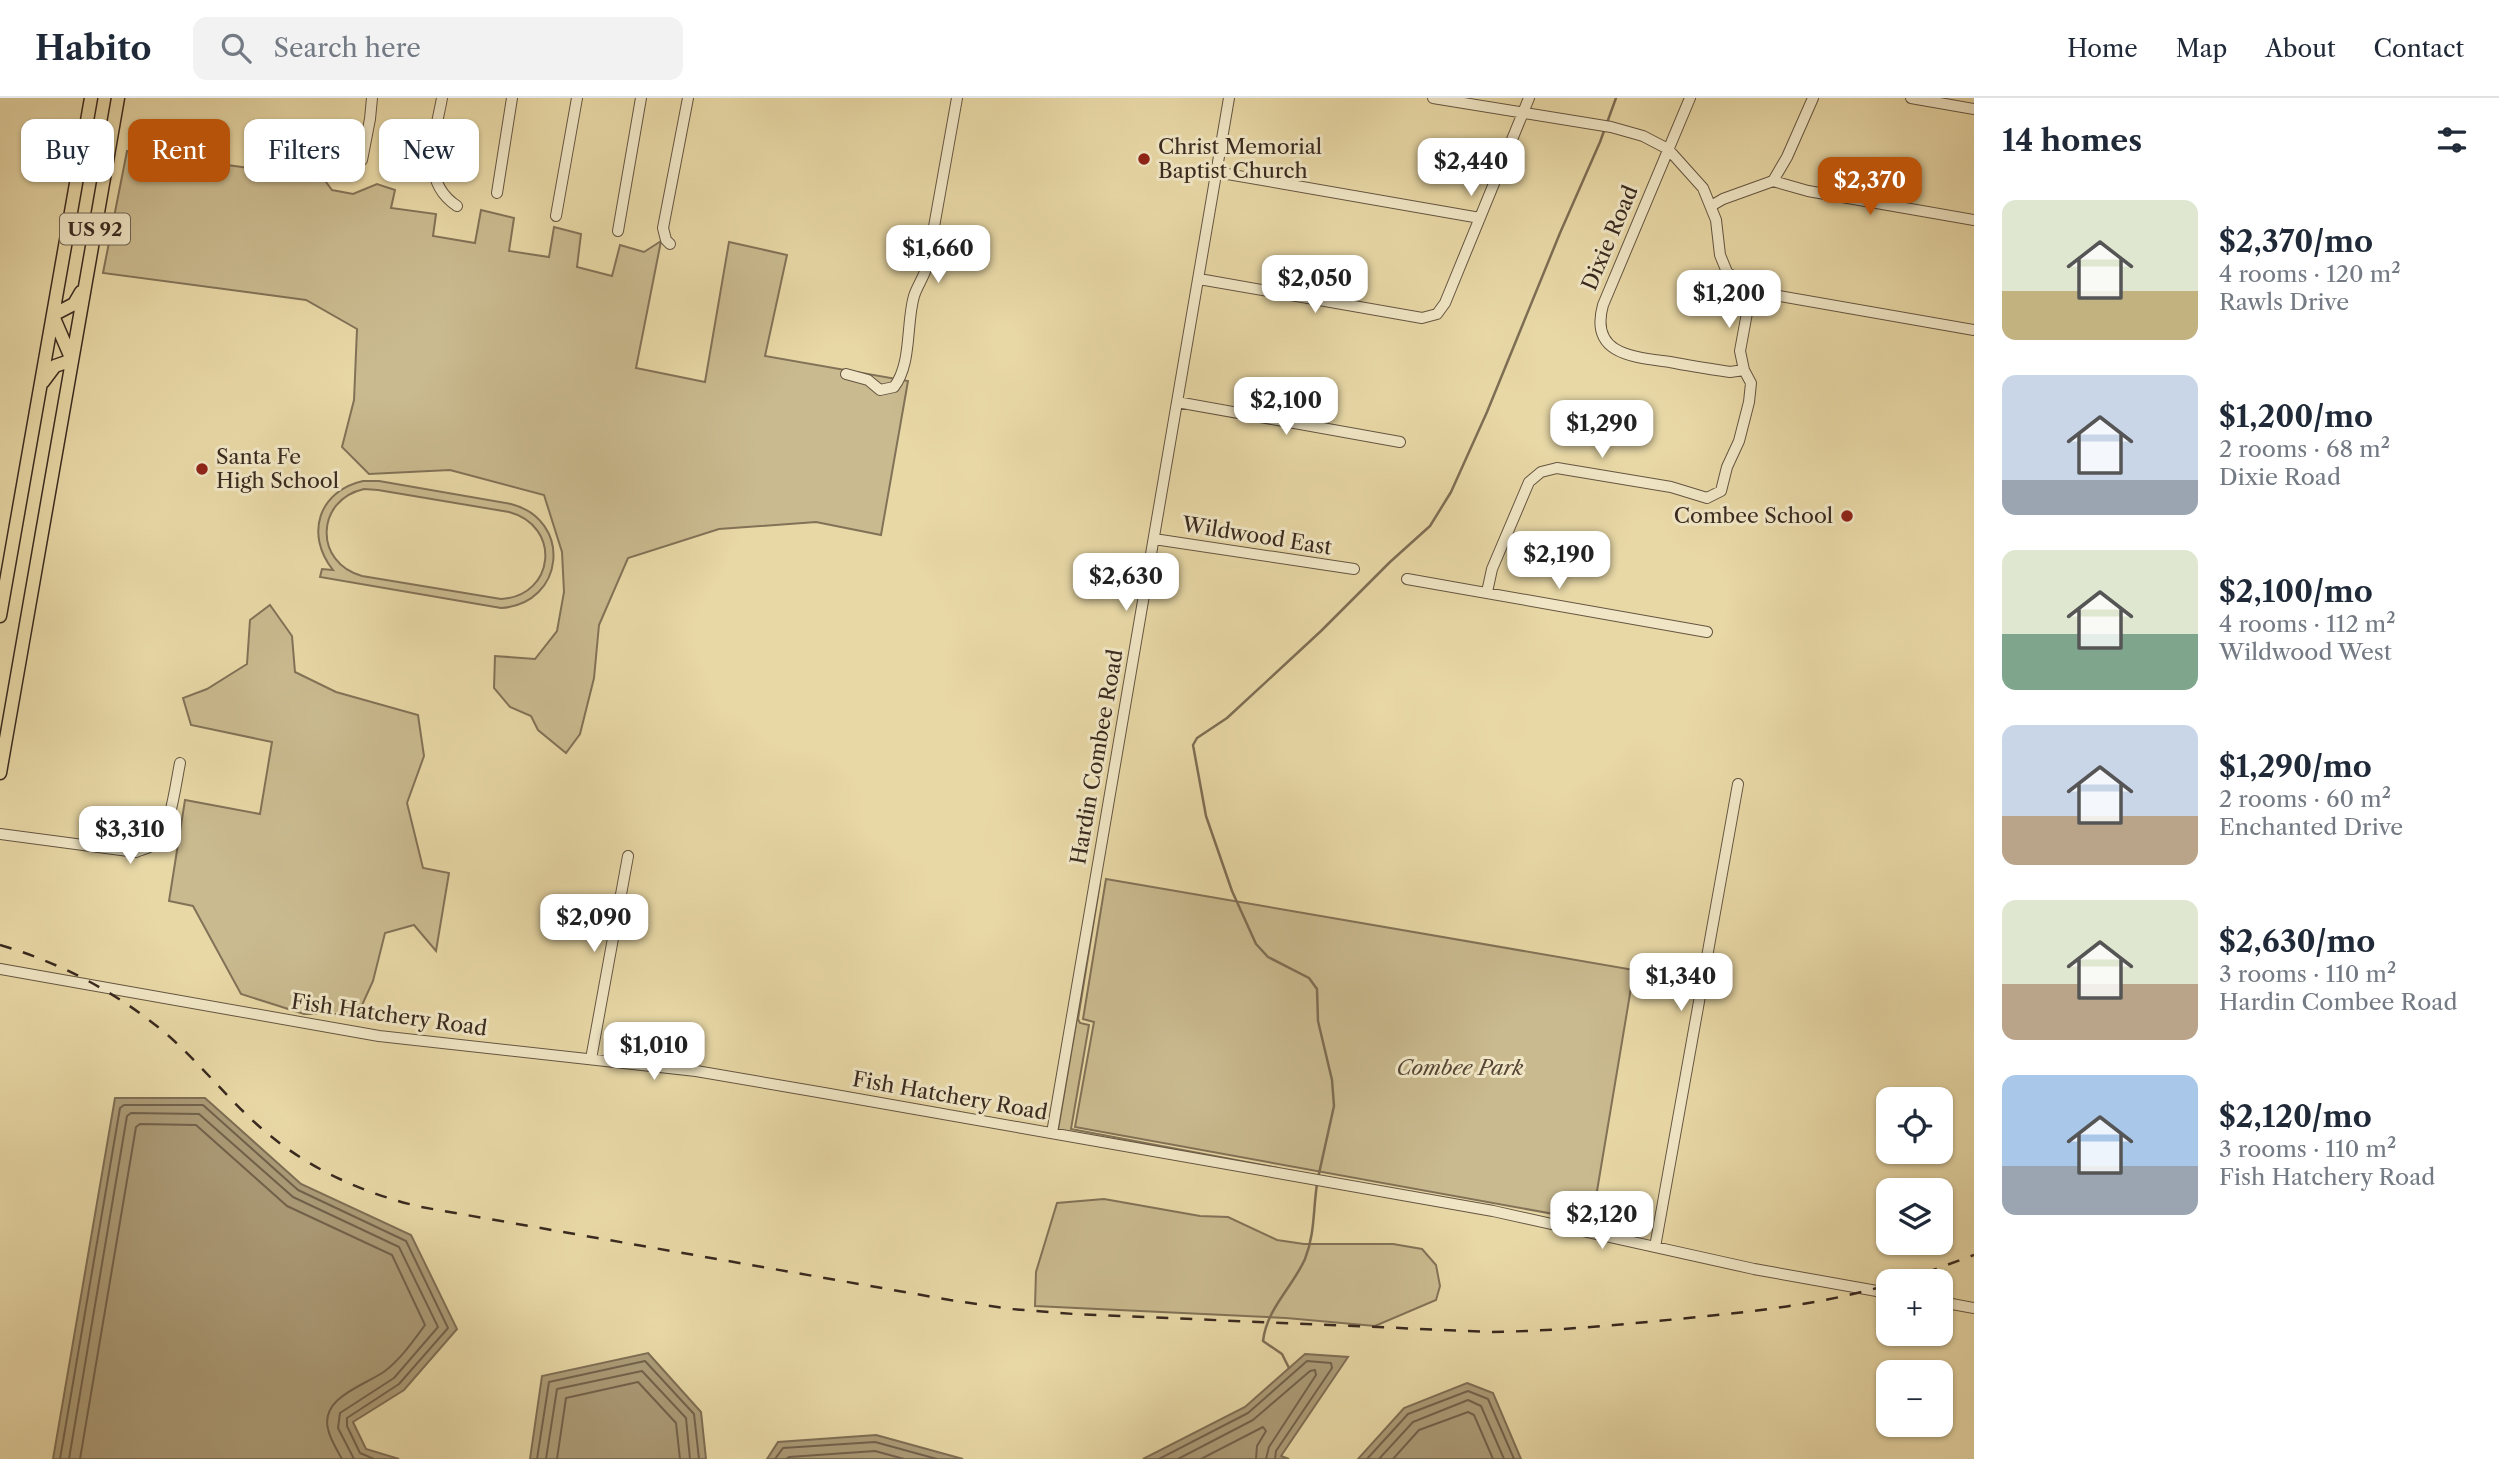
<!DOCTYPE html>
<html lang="en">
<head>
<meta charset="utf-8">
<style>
	body { margin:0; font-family:"Libre Caslon Text",serif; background:#f2f2f3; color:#1f2937; height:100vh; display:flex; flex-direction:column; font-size:26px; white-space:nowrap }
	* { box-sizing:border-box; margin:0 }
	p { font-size:23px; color:#747a83 }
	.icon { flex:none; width:38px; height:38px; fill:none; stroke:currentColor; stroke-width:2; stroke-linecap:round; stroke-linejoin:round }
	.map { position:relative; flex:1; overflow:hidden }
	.sheet { display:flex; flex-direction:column; background:#fff; width:525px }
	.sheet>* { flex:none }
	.banner { position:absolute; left:21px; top:21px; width:665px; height:63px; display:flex; gap:14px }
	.tools { position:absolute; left:1876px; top:989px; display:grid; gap:14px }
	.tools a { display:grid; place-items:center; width:77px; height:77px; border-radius:14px; background:#fff; box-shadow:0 2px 5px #0004; font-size:35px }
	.price { position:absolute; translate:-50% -60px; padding:0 16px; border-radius:14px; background:#fff; color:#222; font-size:23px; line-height:46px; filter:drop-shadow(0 2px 4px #0008) }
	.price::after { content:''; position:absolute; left:50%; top:42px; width:21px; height:16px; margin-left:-10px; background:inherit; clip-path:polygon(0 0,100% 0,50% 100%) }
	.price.on { background:#b45309; color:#fff }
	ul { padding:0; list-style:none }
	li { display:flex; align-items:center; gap:21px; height:175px; padding:0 28px }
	li span { display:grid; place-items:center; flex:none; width:196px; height:140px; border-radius:14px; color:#555 }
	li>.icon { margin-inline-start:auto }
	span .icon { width:84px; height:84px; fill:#fffc; stroke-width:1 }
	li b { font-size:30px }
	h2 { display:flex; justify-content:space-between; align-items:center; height:84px; padding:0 28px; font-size:30px }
	.tag { padding:0 24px; border-radius:14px; background:#fff; box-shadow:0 2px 5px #0004; font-size:24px; line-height:63px }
	.tag.on { background:#b45309; color:#fff }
	header { display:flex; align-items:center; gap:42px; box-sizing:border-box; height:98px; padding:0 35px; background:#fff; border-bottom:2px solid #e0e1e3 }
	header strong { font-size:33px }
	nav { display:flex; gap:38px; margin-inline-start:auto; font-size:24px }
	.search { width:490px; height:63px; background:#f2f2f3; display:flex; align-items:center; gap:18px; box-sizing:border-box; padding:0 24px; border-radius:14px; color:#747a83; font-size:26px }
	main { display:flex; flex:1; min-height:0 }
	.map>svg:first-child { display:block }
	.green { fill:#caba8f; stroke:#827257; stroke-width:2; fill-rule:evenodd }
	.water { fill:#ac9c78; stroke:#7e6e54; stroke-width:2 }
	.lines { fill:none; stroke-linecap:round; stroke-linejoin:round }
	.shore { stroke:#72624c; stroke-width:2 }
	.stream { stroke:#7e6e54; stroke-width:2.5 }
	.minor-casing { stroke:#655541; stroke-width:12 }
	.major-casing { stroke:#39291f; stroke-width:15 }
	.minor { stroke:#f0e6c5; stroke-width:10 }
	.major { stroke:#e8d8a6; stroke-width:12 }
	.rail { stroke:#39291f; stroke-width:2.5; stroke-dasharray:12 12; stroke-linecap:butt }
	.poi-dot { fill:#8f2418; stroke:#f0e6c5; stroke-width:2.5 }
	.labels { text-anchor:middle; stroke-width:6; stroke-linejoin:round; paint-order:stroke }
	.shield { fill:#f0e6c5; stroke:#706251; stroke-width:2 }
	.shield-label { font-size:19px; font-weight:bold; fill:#39291f }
	.poi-label { font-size:21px; fill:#39291f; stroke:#f0e6c5; text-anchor:start }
	.street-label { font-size:21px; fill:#39291f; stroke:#f0e6c5 }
	.park-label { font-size:21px; font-style:italic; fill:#564635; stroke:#f0e6c5 }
</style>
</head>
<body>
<header>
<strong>Habito</strong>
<div class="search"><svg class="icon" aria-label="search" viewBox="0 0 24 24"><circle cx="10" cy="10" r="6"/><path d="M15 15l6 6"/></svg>Search here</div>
<nav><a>Home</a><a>Map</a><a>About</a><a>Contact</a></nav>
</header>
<main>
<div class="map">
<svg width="1974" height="1361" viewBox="0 0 1974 1361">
	<rect width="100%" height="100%" fill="#e8d8a6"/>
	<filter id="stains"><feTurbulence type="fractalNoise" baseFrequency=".00286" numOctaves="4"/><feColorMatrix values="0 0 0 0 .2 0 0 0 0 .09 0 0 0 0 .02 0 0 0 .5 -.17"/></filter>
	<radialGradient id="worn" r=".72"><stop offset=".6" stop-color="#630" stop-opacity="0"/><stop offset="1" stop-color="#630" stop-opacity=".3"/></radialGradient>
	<path class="green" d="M127 53 263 72H317L332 92 353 96 377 86 395 92 391 110 436 116 433 138 475 145 481 112 514 120 509 153 549 159 554 129 581 136 577 169 612 178 620 147 644 154 661 143 636 270 705 284 729 144 787 157 765 258 908 283 881 437 816 424 719 431 628 460 599 527 594 580 580 636 566 655 538 632 531 618 510 609 494 590 495 558 535 561 557 533 564 494 562 454 544 397 450 372 369 376 342 349 354 302 357 231 306 202 103 175Z
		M363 383H379L511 406C573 422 565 506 501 510L320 479 322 471 333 472C305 437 318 393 363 383ZM364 391 378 392 509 414C562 428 555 498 501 501L362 478C314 465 315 402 364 391Z
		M270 507 292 538 295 574 336 594 418 617 424 658 407 705 423 770 449 775 436 853 414 827 385 835 373 883 358 916H304L241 896 193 808 169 803 185 702 260 716 272 644 191 627 183 600 207 591 247 566 250 522Z
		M1106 781 1634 872 1592 1123 1075 1029 1094 924 1083 921Z
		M1100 785 1078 921 1080 925 1089 927 1071 1031 1278 1070 1058 1032Z
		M1104 1101 1200 1118 1228 1119 1277 1142 1304 1146H1393L1422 1151 1436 1167 1440 1188 1436 1202 1375 1228 1286 1220 1035 1208 1036 1174 1057 1105Z"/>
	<path class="water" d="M115 1000H205L301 1086 411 1137 457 1231 404 1292 353 1324 366 1351 399 1361H53Z
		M648 1255 701 1314 706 1361H530L542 1278Z
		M1305 1256 1348 1259 1281 1358 1289 1361H1143L1245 1309Z
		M1467 1285 1493 1295 1521 1361H1358L1404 1310Z
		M876 1337 963 1361H767L778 1344Z"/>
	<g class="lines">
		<path class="shore" d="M60 1361 120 1010 124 1007H203L298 1092 406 1143 448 1230 399 1286 347 1320V1328L360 1355 374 1361
			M69 1361 127 1018 131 1015 199 1016 293 1099 399 1149 438 1229 394 1280 340 1315 338 1330 354 1361
			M80 1361 136 1029 140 1026 196 1027 287 1108 392 1157 425 1227C414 1242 400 1262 385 1273 366 1287 320 1299 328 1331 330 1341 337 1352 342 1361
			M537 1361 549 1284 645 1263 694 1316 699 1361
			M546 1361 557 1291 642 1273 686 1320 690 1361
			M557 1361 566 1300 638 1284 676 1325 680 1361
			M775 1361 783 1350 875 1344 937 1361
			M786 1361 789 1359 875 1353 904 1361
			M1159 1361 1248 1315 1307 1263 1331 1265 1332 1270 1276 1353 1275 1361
			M1178 1361 1253 1322 1310 1273 1315 1272 1316 1277 1269 1349 1266 1361
			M1201 1361 1263 1329 1266 1333 1257 1348 1256 1361
			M1367 1361 1408 1316 1468 1293 1488 1301 1514 1361
			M1379 1361 1413 1324 1468 1302 1481 1308 1504 1361
			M1393 1361 1419 1332 1468 1314 1474 1317 1493 1361"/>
		<path class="stream" d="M1318 1080 1334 1008 1332 982 1318 923 1317 891 1309 880 1268 859 1256 846 1232 793 1206 718 1193 647 1197 640 1227 620 1321 533 1390 464 1430 428 1451 394 1487 314 1560 135 1600 44 1616 0
			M1289 1270 1282 1256 1263 1243C1267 1210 1292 1190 1305 1161 1315 1136 1313 1112 1317 1086"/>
		<g class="minor-casing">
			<path id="minor" d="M442 0C435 38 419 83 457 108
				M1433 0 1611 29 1643 38 1668 51 1703 90 1716 122 1720 157 1727 174 1751 193 1974 232
				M1690 0 1603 207C1589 257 1634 259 1670 264 1690 268 1710 271 1730 274L1744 272
				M1911 0 1974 11
				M362 62 370 21 372 0
				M1216 74 1480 120
				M1773 83 1808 93 1974 122
				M497 95 512 0
				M1711 108 1723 101 1773 83 1787 59 1813 0
				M556 118 577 0
				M618 133 641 0
				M670 146 666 142 663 130 688 0
				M1199 181 1422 220 1437 216 1445 205 1529 0
				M846 276 868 282 880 292 894 289C912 266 906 225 914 198 917 188 924 179 927 168L957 0
				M1177 304 1400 344
				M1154 441 1354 471
				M1407 481 1707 534
				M1487 494 1492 471 1529 384 1541 374 1557 370 1671 389 1707 400 1721 393 1727 369 1739 343 1749 304 1751 285 1744 272 1740 253 1751 193
				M0 736 136 754C142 751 151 750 156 745 170 734 176 684 180 665
				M0 871 379 938 696 973 824 995 1493 1113 1754 1171 1888 1195
				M591 961 628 758
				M1052 1035 1229 0
				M1655 1149 1738 686
				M1941 1204 1974 1210"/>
		</g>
		<g class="major-casing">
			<path id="major" d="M53 217 74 206 81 194
				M53 218 72 262
				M43 284 55 268 72 262
				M0 518 91 0
				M0 675 118 0"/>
		</g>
		<use href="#minor" class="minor"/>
		<use href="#major" class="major"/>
		<path class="rail" d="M0 847C62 865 122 897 171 940 203 969 229 1002 261 1030 307 1070 362 1095 421 1109L950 1202 1011 1211 1074 1216 1492 1234C1554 1233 1616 1227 1678 1221 1749 1214 1819 1207 1888 1187
			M1903 1183 1974 1157"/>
	</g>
	<g class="poi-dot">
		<circle cx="1144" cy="61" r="7"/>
		<circle cx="202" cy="371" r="7"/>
		<circle cx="1847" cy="418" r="7"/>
	</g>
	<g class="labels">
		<rect class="shield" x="60" y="115.5" width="70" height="31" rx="5"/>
		<g class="shield-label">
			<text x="95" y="138">US 92</text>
		</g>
		<g class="poi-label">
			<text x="1158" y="56">Christ Memorial<tspan x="1158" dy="24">Baptist Church</tspan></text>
			<text x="216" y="366">Santa Fe<tspan x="216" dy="24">High School</tspan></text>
			<text x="1833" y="425" text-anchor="end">Combee School</text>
		</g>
		<g class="street-label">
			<text transform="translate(1610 140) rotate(-67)" y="7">Dixie Road</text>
			<text transform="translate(1257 438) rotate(9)" y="7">Wildwood East</text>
			<text transform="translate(1097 659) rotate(-80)" y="7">Hardin Combee Road</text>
			<text transform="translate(389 917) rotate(8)" y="7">Fish Hatchery Road</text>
			<text transform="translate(950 998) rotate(10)" y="7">Fish Hatchery Road</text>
		</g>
		<g class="park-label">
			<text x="1460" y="977">Combee Park</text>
		</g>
	</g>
	<rect width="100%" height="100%" filter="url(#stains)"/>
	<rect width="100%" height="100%" fill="url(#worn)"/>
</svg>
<div class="tools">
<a><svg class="icon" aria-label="locate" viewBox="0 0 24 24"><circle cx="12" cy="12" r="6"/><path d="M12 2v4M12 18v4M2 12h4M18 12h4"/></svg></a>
<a><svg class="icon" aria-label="layers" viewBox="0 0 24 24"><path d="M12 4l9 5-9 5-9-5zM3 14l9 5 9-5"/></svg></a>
<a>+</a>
<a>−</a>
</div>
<b class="price" style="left:1471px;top:100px">$2,440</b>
<b class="price on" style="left:1870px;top:119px">$2,370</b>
<b class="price" style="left:938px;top:187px">$1,660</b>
<b class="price" style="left:1315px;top:217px">$2,050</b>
<b class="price" style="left:1729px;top:232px">$1,200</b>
<b class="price" style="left:1286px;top:339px">$2,100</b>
<b class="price" style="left:1602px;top:362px">$1,290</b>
<b class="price" style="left:1559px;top:493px">$2,190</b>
<b class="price" style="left:1126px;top:515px">$2,630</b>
<b class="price" style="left:130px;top:768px">$3,310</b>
<b class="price" style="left:594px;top:856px">$2,090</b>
<b class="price" style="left:1681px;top:915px">$1,340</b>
<b class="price" style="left:654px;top:984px">$1,010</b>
<b class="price" style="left:1602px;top:1153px">$2,120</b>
<div class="banner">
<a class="tag">Buy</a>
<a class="tag on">Rent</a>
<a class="tag">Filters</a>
<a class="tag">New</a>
</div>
</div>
<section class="sheet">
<h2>14 homes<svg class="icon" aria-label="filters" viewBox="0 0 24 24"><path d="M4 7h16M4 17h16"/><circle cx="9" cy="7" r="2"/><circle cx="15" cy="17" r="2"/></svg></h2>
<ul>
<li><span style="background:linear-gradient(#dfe7d0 65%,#c2b280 0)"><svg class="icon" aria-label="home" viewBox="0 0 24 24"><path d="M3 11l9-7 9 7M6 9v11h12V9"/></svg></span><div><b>$2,370/mo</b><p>4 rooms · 120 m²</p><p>Rawls Drive</p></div></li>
<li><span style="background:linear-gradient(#c9d6e8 75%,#9aa5b1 0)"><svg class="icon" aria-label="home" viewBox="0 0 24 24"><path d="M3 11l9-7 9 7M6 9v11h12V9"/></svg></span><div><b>$1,200/mo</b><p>2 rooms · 68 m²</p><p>Dixie Road</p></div></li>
<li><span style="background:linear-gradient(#dfe7d0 60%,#7fa58c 0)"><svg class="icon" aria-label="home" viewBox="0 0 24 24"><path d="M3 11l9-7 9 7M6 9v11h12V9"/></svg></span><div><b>$2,100/mo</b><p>4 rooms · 112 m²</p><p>Wildwood West</p></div></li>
<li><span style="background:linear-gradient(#c9d6e8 65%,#b9a48a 0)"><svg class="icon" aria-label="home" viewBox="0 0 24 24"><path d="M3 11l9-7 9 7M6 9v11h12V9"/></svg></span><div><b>$1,290/mo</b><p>2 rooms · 60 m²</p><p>Enchanted Drive</p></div></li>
<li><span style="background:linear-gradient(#dfe7d0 60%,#b9a48a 0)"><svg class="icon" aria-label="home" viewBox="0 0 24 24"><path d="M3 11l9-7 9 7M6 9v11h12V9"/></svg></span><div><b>$2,630/mo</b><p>3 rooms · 110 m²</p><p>Hardin Combee Road</p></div></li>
<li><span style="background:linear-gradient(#a9c7e8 65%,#9aa5b1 0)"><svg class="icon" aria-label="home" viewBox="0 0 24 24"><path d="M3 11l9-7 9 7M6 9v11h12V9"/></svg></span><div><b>$2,120/mo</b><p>3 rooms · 110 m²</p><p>Fish Hatchery Road</p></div></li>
</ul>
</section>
</main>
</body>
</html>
